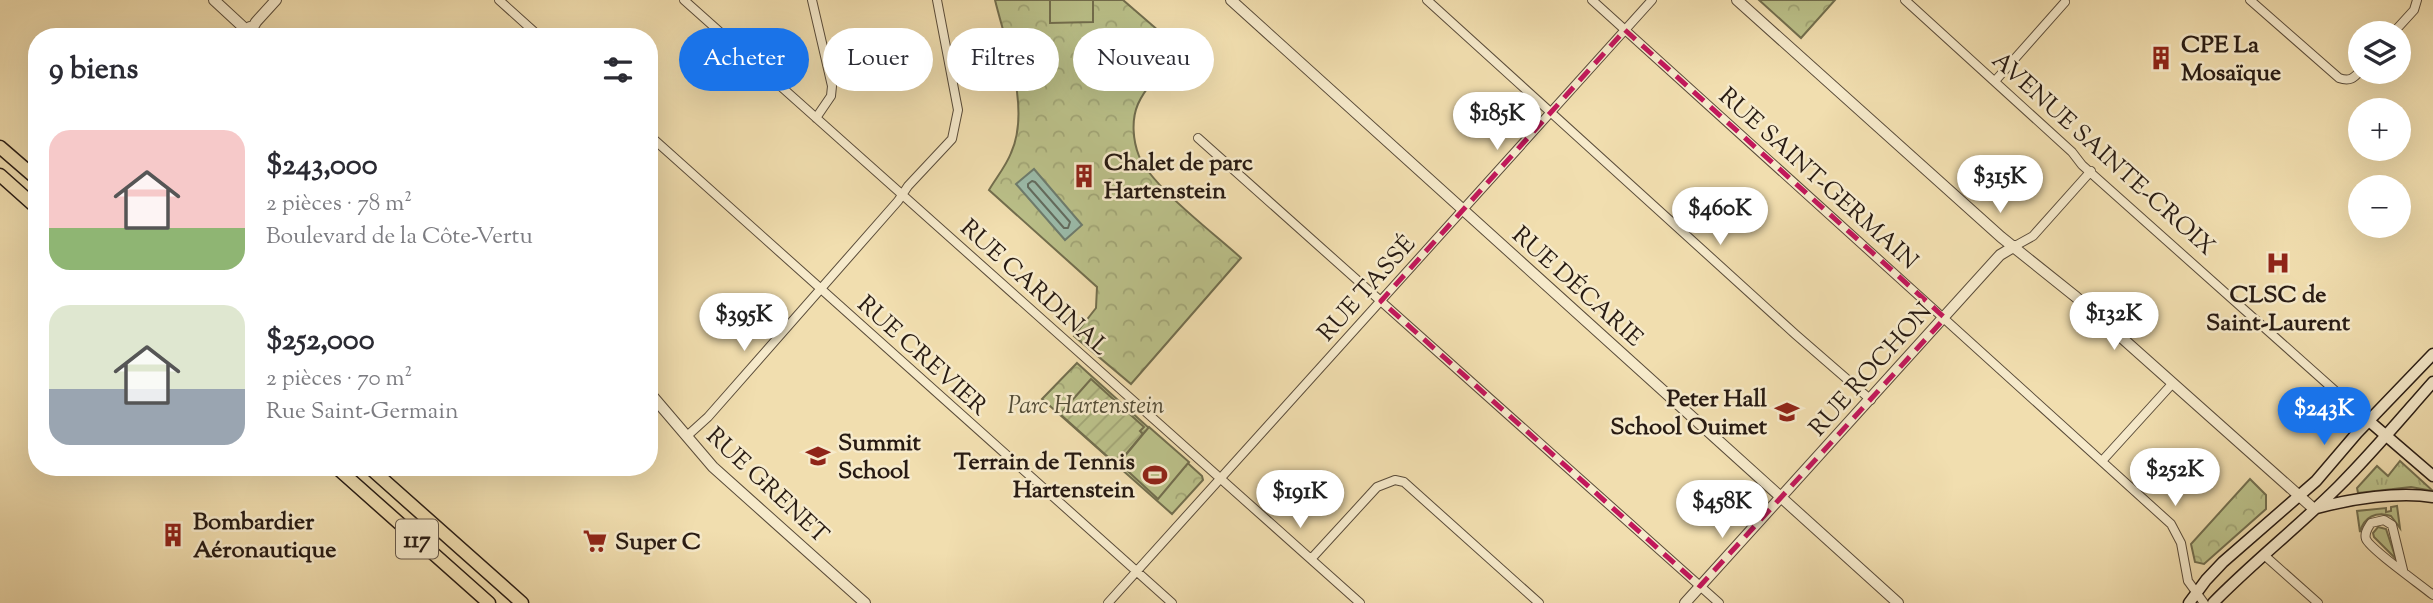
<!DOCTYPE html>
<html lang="fr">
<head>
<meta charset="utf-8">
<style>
	body { margin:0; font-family:"Sorts Mill Goudy",serif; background:#f2f2f3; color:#2b2b33; height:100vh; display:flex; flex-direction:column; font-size:26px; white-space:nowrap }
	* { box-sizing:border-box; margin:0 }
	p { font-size:23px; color:#7c7c81 }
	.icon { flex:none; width:38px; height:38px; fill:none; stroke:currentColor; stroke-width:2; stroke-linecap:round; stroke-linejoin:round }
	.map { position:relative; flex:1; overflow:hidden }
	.sheet { position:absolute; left:28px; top:28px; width:630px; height:448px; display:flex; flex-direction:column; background:#fff; border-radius:28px; box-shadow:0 7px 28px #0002 }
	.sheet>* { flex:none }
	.top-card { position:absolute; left:679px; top:28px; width:665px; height:63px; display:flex; gap:14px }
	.fabs { position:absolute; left:2348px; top:21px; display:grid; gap:14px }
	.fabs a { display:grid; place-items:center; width:63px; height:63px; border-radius:50%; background:#fff; box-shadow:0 7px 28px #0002; font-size:35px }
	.price { position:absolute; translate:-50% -60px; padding:0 16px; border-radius:24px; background:#fff; color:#222; font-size:23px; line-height:46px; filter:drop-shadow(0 2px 4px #0008) }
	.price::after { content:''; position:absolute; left:50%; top:42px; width:21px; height:16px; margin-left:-10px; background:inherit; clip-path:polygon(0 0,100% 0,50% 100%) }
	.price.active { background:#1a73e8; color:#fff }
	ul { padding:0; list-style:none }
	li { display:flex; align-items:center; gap:21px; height:175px; padding:0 21px }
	li span { display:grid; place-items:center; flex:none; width:196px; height:140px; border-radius:21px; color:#555 }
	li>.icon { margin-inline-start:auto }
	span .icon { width:84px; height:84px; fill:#fffc; stroke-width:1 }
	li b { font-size:30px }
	h2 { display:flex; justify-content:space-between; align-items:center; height:84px; padding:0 21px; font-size:30px }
	.chip { padding:0 24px; border-radius:32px; background:#fff; box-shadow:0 7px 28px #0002; font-size:24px; line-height:63px }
	.chip.active { background:#1a73e8; color:#fff }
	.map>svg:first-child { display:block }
	.grass { fill:url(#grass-tufts); stroke:#726e4e; stroke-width:2 }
	.park { fill:url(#park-crowns); stroke:#726e4e; stroke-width:2 }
	.garden { fill:url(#garden-furrows); stroke:#726e4e; stroke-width:2 }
	.pitch { fill:#bbc18a; stroke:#726e4e; stroke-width:2 }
	.water { fill:#9bbcab; stroke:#6d7c6e; stroke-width:2 }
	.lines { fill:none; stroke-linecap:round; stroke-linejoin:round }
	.shore { stroke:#626c5f; stroke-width:2 }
	.minor-casing { stroke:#5a4c3a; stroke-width:10 }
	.tertiary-casing { stroke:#5a4c3a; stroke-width:12 }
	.secondary-casing { stroke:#281b13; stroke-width:13 }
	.primary-casing { stroke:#281b13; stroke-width:15 }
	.minor { stroke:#f6eacb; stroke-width:8 }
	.tertiary { stroke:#f6eacb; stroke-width:10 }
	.secondary { stroke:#f6eacb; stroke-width:10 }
	.primary { stroke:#f1deaf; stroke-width:12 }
	.marked { fill:none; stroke:#c2185b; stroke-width:5; stroke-dasharray:14 9; stroke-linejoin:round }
	.labels { text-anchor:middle; stroke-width:5; stroke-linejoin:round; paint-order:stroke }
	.shield { fill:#f6eacb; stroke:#66594a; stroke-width:2 }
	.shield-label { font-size:23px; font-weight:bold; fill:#281b13 }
	.poi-label { font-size:24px; font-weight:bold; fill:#281b13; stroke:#f6eacb; text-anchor:start }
	.street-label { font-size:24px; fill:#281b13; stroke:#f6eacb }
	.park-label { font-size:24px; font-style:italic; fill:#544d37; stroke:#f6eacb }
</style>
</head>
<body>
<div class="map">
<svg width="2433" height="603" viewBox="0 0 2433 603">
	<defs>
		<pattern id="grass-tufts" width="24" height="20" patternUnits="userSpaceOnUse" patternTransform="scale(1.75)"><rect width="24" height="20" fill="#bbc18a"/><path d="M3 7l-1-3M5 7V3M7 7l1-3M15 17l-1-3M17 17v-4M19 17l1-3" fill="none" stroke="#a1a576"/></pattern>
		<pattern id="park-crowns" width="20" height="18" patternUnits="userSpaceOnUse" patternTransform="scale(1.75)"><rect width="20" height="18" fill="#bbc18a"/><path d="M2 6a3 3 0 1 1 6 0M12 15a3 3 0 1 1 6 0" fill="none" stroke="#a1a576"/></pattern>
		<pattern id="garden-furrows" width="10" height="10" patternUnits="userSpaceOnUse" patternTransform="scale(1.75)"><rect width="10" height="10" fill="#bbc18a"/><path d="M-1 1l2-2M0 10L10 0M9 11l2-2" fill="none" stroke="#a1a576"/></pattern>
	</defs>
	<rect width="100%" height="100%" fill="#f1deaf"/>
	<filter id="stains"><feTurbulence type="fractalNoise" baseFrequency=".00286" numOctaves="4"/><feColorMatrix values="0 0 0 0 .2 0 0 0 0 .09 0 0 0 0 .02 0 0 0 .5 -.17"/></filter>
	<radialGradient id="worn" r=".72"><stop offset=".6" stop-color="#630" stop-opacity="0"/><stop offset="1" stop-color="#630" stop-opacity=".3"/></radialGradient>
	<path class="grass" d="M2400 461 2433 491 2411 487 2358 493 2357 488 2377 466 2388 476Z
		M2397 506 2400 528 2391 516C2376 511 2364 517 2360 532L2357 511 2386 508V512L2391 511V507Z
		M2378 527 2386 529 2396 559 2374 537 2373 533Z"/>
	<path class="park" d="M995 0H1123L1181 50C1167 66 1147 84 1138 104 1131 120 1133 141 1139 156 1152 187 1215 234 1241 258L1131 384 1074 336 1096 308 1097 287 989 190C996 178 1006 166 1011 153 1031 109 1006 45 995 0Z
		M1759 0H1835L1801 38Z
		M1077 363 1202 476 1203 480 1172 514 1042 399Z
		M2250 479 2266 495V509L2204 564 2195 562 2191 544Z"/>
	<path class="garden" d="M1091 379 1144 427 1140 431 1143 434 1117 465 1060 414Z"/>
	<path class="pitch" d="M1050 0H1093V22L1050 23Z
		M1149 427 1189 462 1158 499 1119 463Z"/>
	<path class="water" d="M1034 169 1082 225 1065 240 1016 184Z"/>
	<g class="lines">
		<path class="shore" d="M1032 181 1035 182 1070 222 1068 228H1064L1028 187V184Z"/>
		<g class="minor-casing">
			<path id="minor" d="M499 0 540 37
				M684 0 1360 603
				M812 0 832 86 831 96 816 118
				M1427 0 1795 334 1871 400
				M1592 0 2171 524 2181 543 2188 581 2204 603
				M1905 0 2072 152 2082 165 2369 421
				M2250 0 2339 78C2350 82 2354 78 2361 70
				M2393 33 2414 10 2417 0
				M1995 81 2065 2
				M649 135 1172 603
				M1198 138 1719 603
				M2015 246 2033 236 2091 171
				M687 436 708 417 898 201 908 186 952 139 958 110 937 0
				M2102 461 2172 384
				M2264 555 2318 603
				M1311 559 1377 487 1395 480 1404 482 1539 603
				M2403 570 2392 525 2384 520 2371 523C2368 528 2364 533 2366 539 2370 549 2421 585 2433 595
				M1108 603 1652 0"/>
		</g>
		<g class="tertiary-casing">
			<path id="tertiary" d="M214 0 254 37
				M1231 0 1898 603
				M1737 0 2001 237 2076 297 2314 509
				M248 36 256 22 276 0
				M235 37 250 27
				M649 392 713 467 865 603
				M1685 603 2000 255 2015 246"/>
		</g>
		<g class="secondary-casing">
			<path id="secondary" d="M2369 421 2433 476
				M2317 508C2350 499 2399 491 2433 497
				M2189 603 2206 580 2223 562 2316 481 2357 433 2433 354
				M2213 603C2253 562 2298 527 2339 486 2372 453 2402 417 2433 382"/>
		</g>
		<g class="primary-casing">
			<path id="primary" d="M0 147 37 179
				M0 175 37 208
				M336 467 489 603
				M369 467 522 603"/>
		</g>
		<use href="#minor" class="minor"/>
		<use href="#tertiary" class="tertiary"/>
		<use href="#secondary" class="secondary"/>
		<use href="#primary" class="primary"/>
	</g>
	<path class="marked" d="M1625 30 1945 318 1700 586 1381 301Z"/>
	<defs>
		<g id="building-bare" transform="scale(1.89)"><path d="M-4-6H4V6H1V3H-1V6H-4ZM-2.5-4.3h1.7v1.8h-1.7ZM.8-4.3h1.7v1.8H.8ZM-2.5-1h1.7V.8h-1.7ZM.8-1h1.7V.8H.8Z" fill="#8f2418" stroke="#f6eacb" stroke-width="2.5" paint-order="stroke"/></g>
		<g id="hospital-bare" transform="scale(1.89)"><path d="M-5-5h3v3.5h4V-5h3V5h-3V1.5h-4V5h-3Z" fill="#8f2418" stroke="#f6eacb" stroke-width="2.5" paint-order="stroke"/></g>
		<g id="school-bare" transform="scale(1.89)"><path d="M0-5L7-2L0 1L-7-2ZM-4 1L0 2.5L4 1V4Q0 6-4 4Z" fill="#8f2418" stroke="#f6eacb" stroke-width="2.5" paint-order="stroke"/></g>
		<g id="stadium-bare" transform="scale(1.89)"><path d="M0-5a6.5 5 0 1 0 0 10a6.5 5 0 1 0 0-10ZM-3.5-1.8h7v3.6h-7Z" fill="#8f2418" stroke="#f6eacb" stroke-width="2.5" paint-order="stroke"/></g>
		<g id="supermarket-bare" transform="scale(1.89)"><path d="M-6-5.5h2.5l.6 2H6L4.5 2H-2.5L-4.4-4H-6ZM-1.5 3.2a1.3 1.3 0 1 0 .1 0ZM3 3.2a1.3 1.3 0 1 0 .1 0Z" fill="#8f2418" stroke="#f6eacb" stroke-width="2.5" paint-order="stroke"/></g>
	</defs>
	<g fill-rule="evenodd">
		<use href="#building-bare" x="2161" y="58"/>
		<use href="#building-bare" x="1084" y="176"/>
		<use href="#hospital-bare" x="2278" y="263"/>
		<use href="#school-bare" x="1787" y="412"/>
		<use href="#school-bare" x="818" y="456"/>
		<use href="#stadium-bare" x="1155" y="475"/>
		<use href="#building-bare" x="173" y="535"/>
		<use href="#supermarket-bare" x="595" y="541"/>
	</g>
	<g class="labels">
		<rect class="shield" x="396" y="519.5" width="42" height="39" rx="5"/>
		<g class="shield-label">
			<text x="417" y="547">117</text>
		</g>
		<g class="poi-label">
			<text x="2181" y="52">CPE La<tspan x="2181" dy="28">Mosaïque</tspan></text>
			<text x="1104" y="170">Chalet de parc<tspan x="1104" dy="28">Hartenstein</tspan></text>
			<text x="2278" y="302" text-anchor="middle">CLSC de<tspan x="2278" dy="28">Saint-Laurent</tspan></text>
			<text x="1767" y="406" text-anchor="end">Peter Hall<tspan x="1767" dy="28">School Ouimet</tspan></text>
			<text x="838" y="450">Summit<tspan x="838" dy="28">School</tspan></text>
			<text x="1135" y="469" text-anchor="end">Terrain de Tennis<tspan x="1135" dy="28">Hartenstein</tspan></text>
			<text x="193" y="529">Bombardier<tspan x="193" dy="28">Aéronautique</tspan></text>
			<text x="615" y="549">Super C</text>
		</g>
		<g class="street-label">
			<text transform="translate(2104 153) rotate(42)" y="8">AVENUE SAINTE-CROIX</text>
			<text transform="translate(1819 178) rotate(42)" y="8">RUE SAINT-GERMAIN</text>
			<text transform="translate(1578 286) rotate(42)" y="8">RUE DÉCARIE</text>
			<text transform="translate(1035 287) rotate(42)" y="8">RUE CARDINAL</text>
			<text transform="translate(1366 288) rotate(-48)" y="8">RUE TASSÉ</text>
			<text transform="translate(923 355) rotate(42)" y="8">RUE CREVIER</text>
			<text transform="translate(1870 369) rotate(-48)" y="8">RUE ROCHON</text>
			<text transform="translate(768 485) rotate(43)" y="8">RUE GRENET</text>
		</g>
		<g class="park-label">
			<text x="1086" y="413">Parc Hartenstein</text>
		</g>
	</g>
	<rect width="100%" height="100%" filter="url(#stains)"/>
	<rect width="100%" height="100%" fill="url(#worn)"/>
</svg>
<div class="fabs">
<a><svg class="icon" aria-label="layers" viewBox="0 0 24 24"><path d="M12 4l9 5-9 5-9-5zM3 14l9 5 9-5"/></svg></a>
<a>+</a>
<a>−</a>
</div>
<b class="price" style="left:1497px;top:152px">$185K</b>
<b class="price" style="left:2000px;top:215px">$315K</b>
<b class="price" style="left:1720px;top:247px">$460K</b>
<b class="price" style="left:2114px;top:352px">$132K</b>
<b class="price" style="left:744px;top:353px">$395K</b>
<b class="price active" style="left:2324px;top:447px">$243K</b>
<b class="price" style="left:2175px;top:508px">$252K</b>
<b class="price" style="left:1300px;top:530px">$191K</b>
<b class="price" style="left:1722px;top:540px">$458K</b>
<div class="top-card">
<a class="chip active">Acheter</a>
<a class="chip">Louer</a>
<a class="chip">Filtres</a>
<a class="chip">Nouveau</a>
</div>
<section class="sheet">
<h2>9 biens<svg class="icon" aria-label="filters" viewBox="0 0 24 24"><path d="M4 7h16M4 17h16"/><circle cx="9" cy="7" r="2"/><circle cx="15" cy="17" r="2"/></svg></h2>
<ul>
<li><span style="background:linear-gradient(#f6c9c9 70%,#8fb573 0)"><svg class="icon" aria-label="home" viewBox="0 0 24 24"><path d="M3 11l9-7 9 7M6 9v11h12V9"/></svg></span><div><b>$243,000</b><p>2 pièces · 78 m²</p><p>Boulevard de la Côte-Vertu</p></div></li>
<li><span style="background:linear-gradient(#dfe7d0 60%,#9aa5b1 0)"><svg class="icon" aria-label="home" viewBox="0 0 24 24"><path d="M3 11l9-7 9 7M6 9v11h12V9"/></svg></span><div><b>$252,000</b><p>2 pièces · 70 m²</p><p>Rue Saint-Germain</p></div></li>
</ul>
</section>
</div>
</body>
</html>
